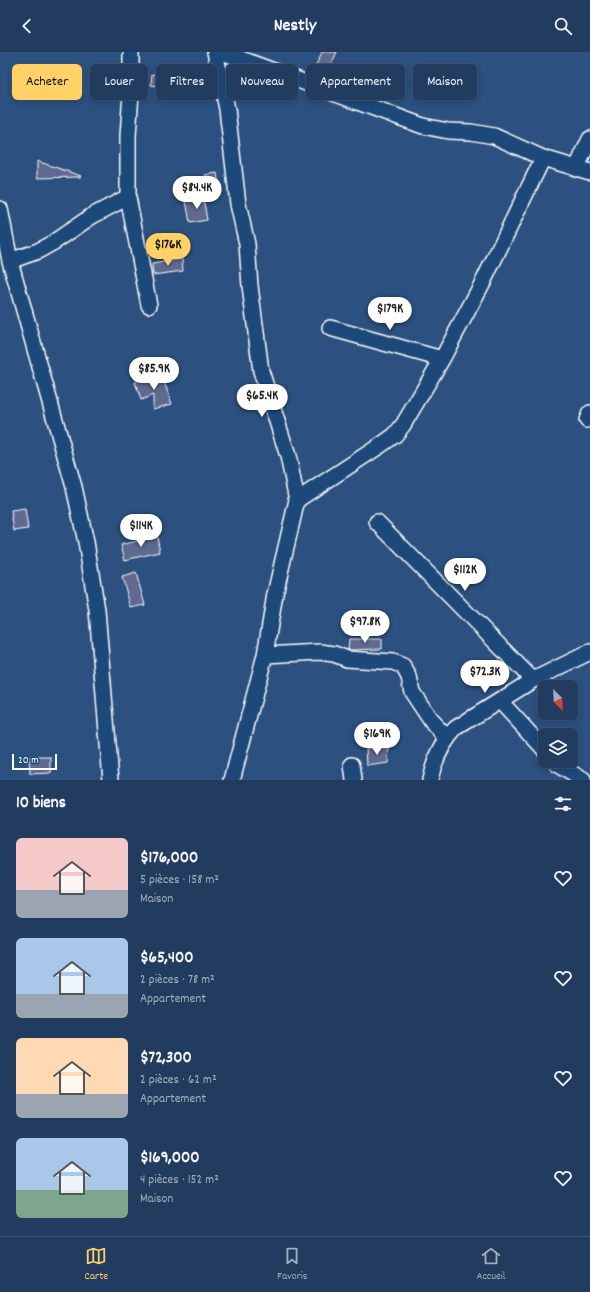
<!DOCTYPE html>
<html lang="fr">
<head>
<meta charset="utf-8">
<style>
	body { margin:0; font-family:Dekko,sans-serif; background:#2d4768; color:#f1f3f6; height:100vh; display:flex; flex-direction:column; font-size:15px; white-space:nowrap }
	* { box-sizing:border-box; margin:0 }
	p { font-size:13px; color:#a2adbd }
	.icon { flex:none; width:22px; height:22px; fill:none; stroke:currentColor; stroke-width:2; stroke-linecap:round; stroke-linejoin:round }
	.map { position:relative; height:728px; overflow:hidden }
	.drawer { display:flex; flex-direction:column; background:#213c5f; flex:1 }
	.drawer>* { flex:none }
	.top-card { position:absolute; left:12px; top:12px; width:566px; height:36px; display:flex; gap:8px }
	.needle { width:26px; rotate:156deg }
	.controls { position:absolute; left:538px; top:628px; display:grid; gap:8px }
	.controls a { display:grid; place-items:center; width:40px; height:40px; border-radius:6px; background:#213c5f; box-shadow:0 2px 6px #0003,0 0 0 1px #3e5674; font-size:20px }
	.scale { position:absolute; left:12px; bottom:10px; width:45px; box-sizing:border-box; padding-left:4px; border:2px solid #fff; border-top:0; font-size:11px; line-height:14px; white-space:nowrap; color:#fff; -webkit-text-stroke:3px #1f4a7a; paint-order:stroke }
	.price { position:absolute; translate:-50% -34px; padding:0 9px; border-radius:14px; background:#fff; color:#222; font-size:13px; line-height:26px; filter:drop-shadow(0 1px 2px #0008) }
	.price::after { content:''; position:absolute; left:50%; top:24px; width:12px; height:9px; margin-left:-6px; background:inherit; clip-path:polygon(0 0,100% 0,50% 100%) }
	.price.active { background:#ffd166; color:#111 }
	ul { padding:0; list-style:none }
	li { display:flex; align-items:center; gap:12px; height:100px; padding:0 16px }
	li span { display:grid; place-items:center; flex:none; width:112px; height:80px; border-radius:6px; color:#555 }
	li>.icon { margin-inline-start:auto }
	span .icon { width:48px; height:48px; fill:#fffc; stroke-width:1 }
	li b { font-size:17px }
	h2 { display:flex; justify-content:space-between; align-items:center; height:48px; padding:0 16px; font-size:17px }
	.chip { padding:0 14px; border-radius:6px; background:#213c5f; box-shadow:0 2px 6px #0003,0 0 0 1px #3e5674; font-size:14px; line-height:36px }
	.chip.active { background:#ffd166; color:#111 }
	header { display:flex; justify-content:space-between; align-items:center; height:52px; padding:0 16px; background:#213c5f; font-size:18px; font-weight:700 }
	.tab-bar { display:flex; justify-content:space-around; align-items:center; height:56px; border-top:1px solid #3e5674; background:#213c5f; font-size:11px; color:#a2adbd }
	.tab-bar a { display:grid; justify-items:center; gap:2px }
	.tab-bar .active { color:#ffd166 }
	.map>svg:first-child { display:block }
	.building { fill:#606a91; stroke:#fff }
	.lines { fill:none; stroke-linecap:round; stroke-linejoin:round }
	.street-casing { stroke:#fff; stroke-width:18 }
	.street { stroke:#1f4a7a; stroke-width:15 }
</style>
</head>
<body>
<header><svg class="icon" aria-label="back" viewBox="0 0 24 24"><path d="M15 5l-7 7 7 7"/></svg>Nestly<svg class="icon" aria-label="search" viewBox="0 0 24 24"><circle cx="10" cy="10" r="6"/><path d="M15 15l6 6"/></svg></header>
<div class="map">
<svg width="590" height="728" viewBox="0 0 590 728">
	<rect width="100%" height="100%" fill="#2c507f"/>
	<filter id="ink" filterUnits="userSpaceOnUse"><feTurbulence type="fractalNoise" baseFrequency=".025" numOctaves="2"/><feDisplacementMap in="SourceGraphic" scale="8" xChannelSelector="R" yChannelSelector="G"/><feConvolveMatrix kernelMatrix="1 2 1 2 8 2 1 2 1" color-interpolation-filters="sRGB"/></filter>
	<g filter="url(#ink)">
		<path class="building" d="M322 0H337L328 19 316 13Z
			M152 22 167 24 165 35 151 33Z
			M37 109 81 124 80 125 37 126Z
			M217 121 220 139 208 140 205 123Z
			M203 145 207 168 190 171 186 149Z
			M182 207 183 219 153 223 152 212Z
			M161 321 172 352 153 357V343L141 348 135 330Z
			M25 457 28 477 14 479 11 459Z
			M157 484 160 500 125 508 121 493Z
			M136 521 145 553 131 556 122 525Z
			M349 587H382V597L349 598H348Z
			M366 696 389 697 388 711 367 714Z
			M29 705H51V721L30 722Z"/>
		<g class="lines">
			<g class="street-casing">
				<path id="street" d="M215 0 227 57 238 152 247 192 250 234 261 319 288 404 297 448 275 542 265 603 232 728
					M222 0 423 74 448 79 471 80 494 84 543 106 590 120
					M576 117 590 87
					M128 145 149 253
					M0 157 10 209 74 435 86 490 97 558 111 728
					M10 209 38 199 54 190 92 164 128 145V84L131 41V0
					M330 276 442 307
					M587 368 590 361
					M297 448 381 393 395 383 403 373 442 307 484 228 543 106
					M377 470 533 628
					M265 603 320 600 334 602 347 607 393 610 403 614 409 625 412 640 432 670 447 686
					M500 649 545 698
					M555 709 558 713 583 728
					M352 713 354 728
					M430 728C434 708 442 691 456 676L533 628 590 600"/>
			</g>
			<use href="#street" class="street"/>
		</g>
	</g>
</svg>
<div class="controls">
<a><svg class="needle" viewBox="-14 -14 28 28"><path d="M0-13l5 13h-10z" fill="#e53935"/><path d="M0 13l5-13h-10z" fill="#a2adbd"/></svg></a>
<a><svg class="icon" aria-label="layers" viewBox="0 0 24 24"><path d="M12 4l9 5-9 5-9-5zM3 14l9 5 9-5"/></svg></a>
</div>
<div class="scale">20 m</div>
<b class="price" style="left:197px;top:158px">$84.4K</b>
<b class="price active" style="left:168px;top:215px">$176K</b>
<b class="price" style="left:390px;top:279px">$179K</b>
<b class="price" style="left:154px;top:339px">$85.9K</b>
<b class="price" style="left:262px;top:366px">$65.4K</b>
<b class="price" style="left:141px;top:496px">$114K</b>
<b class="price" style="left:465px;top:540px">$112K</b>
<b class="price" style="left:365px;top:592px">$97.8K</b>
<b class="price" style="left:485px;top:642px">$72.3K</b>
<b class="price" style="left:377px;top:704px">$169K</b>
<div class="top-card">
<a class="chip active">Acheter</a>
<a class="chip">Louer</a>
<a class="chip">Filtres</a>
<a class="chip">Nouveau</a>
<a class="chip">Appartement</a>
<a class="chip">Maison</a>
</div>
</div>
<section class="drawer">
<h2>10 biens<svg class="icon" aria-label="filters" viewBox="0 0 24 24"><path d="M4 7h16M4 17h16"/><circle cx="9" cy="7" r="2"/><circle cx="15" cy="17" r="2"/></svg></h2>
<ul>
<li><span style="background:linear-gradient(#f6c9c9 65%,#9aa5b1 0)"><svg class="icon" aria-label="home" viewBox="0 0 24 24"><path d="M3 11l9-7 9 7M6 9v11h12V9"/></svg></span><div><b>$176,000</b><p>5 pièces · 158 m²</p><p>Maison</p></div><svg class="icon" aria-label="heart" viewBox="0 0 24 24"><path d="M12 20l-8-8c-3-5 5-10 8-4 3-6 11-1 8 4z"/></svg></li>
<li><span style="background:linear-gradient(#a9c7e8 70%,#9aa5b1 0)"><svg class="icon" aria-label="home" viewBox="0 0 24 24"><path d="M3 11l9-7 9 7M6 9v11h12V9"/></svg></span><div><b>$65,400</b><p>2 pièces · 78 m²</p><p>Appartement</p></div><svg class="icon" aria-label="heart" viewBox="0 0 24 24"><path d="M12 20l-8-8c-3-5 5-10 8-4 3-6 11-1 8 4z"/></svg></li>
<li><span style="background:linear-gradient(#ffd9b3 70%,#9aa5b1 0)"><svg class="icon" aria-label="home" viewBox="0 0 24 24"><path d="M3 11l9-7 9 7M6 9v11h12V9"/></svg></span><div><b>$72,300</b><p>2 pièces · 62 m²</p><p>Appartement</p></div><svg class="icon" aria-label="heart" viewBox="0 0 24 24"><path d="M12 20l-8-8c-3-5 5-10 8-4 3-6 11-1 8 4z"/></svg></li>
<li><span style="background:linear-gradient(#a9c7e8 65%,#7fa58c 0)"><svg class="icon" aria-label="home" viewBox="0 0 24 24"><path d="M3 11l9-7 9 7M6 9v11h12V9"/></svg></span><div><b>$169,000</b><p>4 pièces · 152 m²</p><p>Maison</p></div><svg class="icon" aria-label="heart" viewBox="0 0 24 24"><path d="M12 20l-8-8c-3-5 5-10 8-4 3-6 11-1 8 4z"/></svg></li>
</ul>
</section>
<nav class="tab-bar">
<a class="active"><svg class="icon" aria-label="map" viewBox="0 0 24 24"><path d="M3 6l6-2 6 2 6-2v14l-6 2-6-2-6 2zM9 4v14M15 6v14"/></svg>Carte</a>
<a><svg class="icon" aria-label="saved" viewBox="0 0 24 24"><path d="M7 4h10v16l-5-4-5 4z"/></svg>Favoris</a>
<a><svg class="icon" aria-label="home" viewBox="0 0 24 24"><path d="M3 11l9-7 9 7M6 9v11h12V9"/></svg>Accueil</a>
</nav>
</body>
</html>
